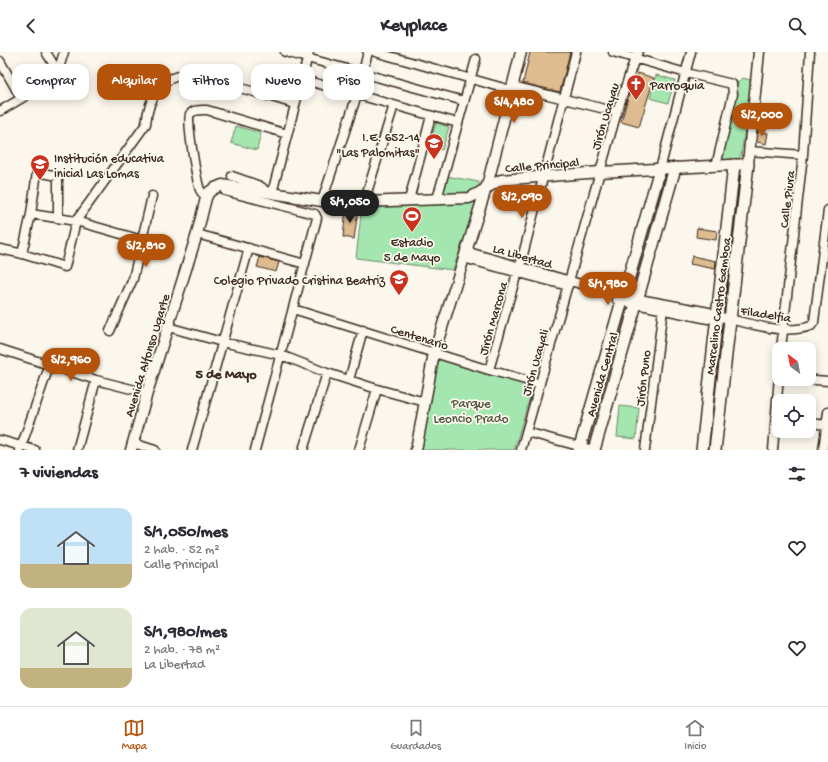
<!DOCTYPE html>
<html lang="es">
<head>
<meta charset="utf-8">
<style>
	body { margin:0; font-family:"Gochi Hand",sans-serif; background:#f2f2f3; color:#2b2b33; height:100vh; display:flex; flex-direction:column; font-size:15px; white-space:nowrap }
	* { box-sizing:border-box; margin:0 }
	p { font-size:13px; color:#7c7c81 }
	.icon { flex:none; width:22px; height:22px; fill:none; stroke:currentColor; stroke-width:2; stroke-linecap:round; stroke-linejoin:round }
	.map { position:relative; height:398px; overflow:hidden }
	.drawer { display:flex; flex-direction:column; background:#fff; flex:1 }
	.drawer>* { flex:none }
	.hud { position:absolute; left:12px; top:12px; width:400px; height:36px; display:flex; gap:8px }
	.needle { width:26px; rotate:328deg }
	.controls { position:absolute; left:772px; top:290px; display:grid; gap:8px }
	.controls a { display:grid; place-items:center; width:44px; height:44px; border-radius:8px; background:#fff; box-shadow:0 2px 10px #0003; font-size:20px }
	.price { position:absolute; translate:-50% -34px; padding:0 9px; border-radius:14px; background:#b45309; color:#fff; font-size:13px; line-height:26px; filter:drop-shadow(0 1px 2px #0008) }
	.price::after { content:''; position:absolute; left:50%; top:24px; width:12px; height:9px; margin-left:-6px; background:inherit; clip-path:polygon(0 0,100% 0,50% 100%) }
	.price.active { background:#222; color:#fff }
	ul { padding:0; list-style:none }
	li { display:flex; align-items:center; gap:12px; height:100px; padding:0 20px }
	li span { display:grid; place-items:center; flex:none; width:112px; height:80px; border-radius:12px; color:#555 }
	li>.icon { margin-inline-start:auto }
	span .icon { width:48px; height:48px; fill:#fffc; stroke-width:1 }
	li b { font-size:17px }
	h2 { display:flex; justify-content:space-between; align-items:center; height:48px; padding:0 20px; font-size:17px }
	.chip { padding:0 14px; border-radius:12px; background:#fff; box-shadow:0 2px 10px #0003; font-size:14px; line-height:36px }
	.chip.active { background:#b45309; color:#fff }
	header { display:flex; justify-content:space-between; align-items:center; height:52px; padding:0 20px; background:#fff; font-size:18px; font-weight:800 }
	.tabs { display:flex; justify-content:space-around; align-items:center; height:56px; border-top:1px solid #e1e1e2; background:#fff; font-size:11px; color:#7c7c81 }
	.tabs a { display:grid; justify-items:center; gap:2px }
	.tabs .active { color:#b45309 }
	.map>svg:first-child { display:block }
	.green { fill:#a4e6b0; stroke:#708867 }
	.building { fill:#debc90; stroke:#3b2a1e }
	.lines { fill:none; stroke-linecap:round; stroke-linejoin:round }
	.minor-casing { stroke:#3b2a1e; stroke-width:11 }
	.tertiary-casing { stroke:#3b2a1e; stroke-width:13 }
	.secondary-casing { stroke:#3b2a1e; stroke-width:14 }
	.minor { stroke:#fbf7ec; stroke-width:8 }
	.tertiary { stroke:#fbf7ec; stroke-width:10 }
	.secondary { stroke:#fbf7ec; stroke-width:11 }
	.labels { text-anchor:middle; stroke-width:3.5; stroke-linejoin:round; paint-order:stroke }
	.poi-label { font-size:13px; fill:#3b2a1e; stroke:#fbf7ec; text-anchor:start }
	.street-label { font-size:13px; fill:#3b2a1e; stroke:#fbf7ec }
	.park-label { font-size:13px; fill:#555942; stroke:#fbf7ec }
	.neighbourhood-label { font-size:14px; font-weight:bold; fill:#3b2a1e; stroke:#fbf7ec }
</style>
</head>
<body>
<header><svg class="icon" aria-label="back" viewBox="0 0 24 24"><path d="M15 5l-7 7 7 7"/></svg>Keyplace<svg class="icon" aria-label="search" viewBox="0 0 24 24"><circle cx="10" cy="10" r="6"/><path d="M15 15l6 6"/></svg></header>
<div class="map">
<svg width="828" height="398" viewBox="0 0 828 398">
	<rect width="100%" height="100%" fill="#fbf7ec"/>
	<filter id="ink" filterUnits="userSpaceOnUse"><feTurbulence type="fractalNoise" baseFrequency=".025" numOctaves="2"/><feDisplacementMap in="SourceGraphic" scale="8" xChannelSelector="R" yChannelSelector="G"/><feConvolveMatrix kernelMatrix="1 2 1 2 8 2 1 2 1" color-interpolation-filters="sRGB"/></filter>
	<g filter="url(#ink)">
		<path class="green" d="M656 23 675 28 668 51 650 46Z
			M742 26 751 28 752 31 741 103C739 108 735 109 730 111 727 109 723 108 722 106 719 98 735 41 738 30Z
			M436 71 449 75 442 98 429 94Z
			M236 74 261 81 257 98 231 91Z
			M738 118 743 122 728 263 721 264Z
			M446 124 479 130V136L475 141 441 142Z
			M472 148 475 150V156L453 218 356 206 362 154Z
			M720 271 725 272 713 398H704Z
			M439 305 529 333 533 335 514 398H419L429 358 435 315Z
			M620 354 639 356 636 387 617 385Z"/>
		<path class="building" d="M530 0H570L560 40 523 31Z
			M638 21 654 26 639 75 621 70 633 28 635 29Z
			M762 54 774 55 773 63 761 62Z
			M758 79 768 81 766 92 757 90Z
			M346 157 358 158 354 187 343 185Z
			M697 176 717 179 716 188 696 185Z
			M692 204 716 209 715 217 690 212Z
			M260 205 279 210 276 220 257 215Z"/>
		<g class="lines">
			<g class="minor-casing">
				<path id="minor" d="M46 0 58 20
					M285 0 464 49
					M375 0 511 38
					M613 0 686 21 732 32 733 42 716 114
					M0 9 21 46
					M301 27 458 71
					M512 34 617 60
					M0 59 56 26 64 0
					M749 99 803 103
					M660 117 691 0
					M232 124 260 134 263 136V140
					M222 133 225 139 315 162 317 166 255 398
					M272 141 309 0
					M206 146C204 144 202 141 200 138 197 130 186 67 190 62 194 57 201 58 207 58L287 82
					M437 147 476 7
					M409 148 431 64
					M322 149 357 43 368 0
					M364 150 394 53
					M31 162 76 169 142 188
					M197 182 305 212
					M0 197 19 201 65 215 76 169 146 72C148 48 161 22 189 23 205 23 221 30 236 35 256 40 275 46 295 52
					M465 199 623 244 709 260 716 264C747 270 781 284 811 274L814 270 828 158
					M22 202 31 162 37 120 58 124V166
					M463 206 568 234
					M520 214 576 0
					M617 248 708 267 716 264
					M293 257 489 318 540 332
					M168 275 222 290 281 303 327 321 377 337 425 350
					M110 279 133 227 152 144
					M0 297 96 328 147 341
					M781 297 803 103 810 0
					M489 318 517 221
					M802 327 828 329
					M349 328 363 278
					M809 371 828 373
					M526 380 594 398
					M0 388 35 398
					M133 391 155 398
					M20 398 50 312
					M77 398 96 328
					M192 398 249 196
					M303 398 327 321
					M359 398 377 337
					M521 398 617 60 635 6 638 0
					M645 398 663 257
					M773 398 779 324
					M823 398 828 360"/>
			</g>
			<g class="tertiary-casing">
				<path id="tertiary" d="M131 398 147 341 197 182 206 146 209 140 215 136 222 133 322 149 364 150 469 146C481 141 490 133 501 128L600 120 748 112 759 0
					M416 398 434 301 488 130 521 0"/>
			</g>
			<g class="secondary-casing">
				<path id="secondary" d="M579 398 660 117
					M594 398 675 116
					M702 398 734 113
					M715 398 748 112"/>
			</g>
			<use href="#minor" class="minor"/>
			<use href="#tertiary" class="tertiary"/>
			<use href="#secondary" class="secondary"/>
		</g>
	</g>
	<defs>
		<g id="church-pin" transform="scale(1)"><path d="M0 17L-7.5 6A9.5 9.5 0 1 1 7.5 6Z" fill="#c8321e" stroke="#fbf7ec"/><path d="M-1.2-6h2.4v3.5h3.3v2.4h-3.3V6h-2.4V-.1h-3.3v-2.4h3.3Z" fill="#fff"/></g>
		<g id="school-pin" transform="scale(1)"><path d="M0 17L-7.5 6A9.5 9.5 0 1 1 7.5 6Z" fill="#c8321e" stroke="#fbf7ec"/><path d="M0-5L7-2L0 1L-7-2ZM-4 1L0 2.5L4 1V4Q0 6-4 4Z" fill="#fff"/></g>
		<g id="stadium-pin" transform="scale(1)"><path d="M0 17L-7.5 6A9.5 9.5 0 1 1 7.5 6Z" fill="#c8321e" stroke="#fbf7ec"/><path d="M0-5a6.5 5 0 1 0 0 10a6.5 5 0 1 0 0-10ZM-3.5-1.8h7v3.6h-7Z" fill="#fff"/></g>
	</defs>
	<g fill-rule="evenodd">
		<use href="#church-pin" x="636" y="32"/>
		<use href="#school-pin" x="434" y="91"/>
		<use href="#school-pin" x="40" y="112"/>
		<use href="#stadium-pin" x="412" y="164"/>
		<use href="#school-pin" x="399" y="227"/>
	</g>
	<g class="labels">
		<g class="poi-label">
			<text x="650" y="37">Parroquia</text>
			<text x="420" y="89" text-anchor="end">I.E. 652-14<tspan x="420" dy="15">"Las Palomitas"</tspan></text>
			<text x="54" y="110">Institución educativa<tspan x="54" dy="15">inicial Las Lomas</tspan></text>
			<text x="412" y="194" text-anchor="middle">Estadio<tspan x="412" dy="15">5 de Mayo</tspan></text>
			<text x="385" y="232" text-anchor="end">Colegio Privado Cristina Beatriz</text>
		</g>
		<g class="street-label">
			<text transform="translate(604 64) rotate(-73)" y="5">Jirón Ucayau</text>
			<text transform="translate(542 112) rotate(-5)" y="5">Calle Principal</text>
			<text transform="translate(786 147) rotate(-83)" y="5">Calle Piura</text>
			<text transform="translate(523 203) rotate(16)" y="5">La Libertad</text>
			<text transform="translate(717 254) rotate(-83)" y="5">Marcelino Castro Gamboa</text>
			<text transform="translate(766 261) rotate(9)" y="5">Filadelfia</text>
			<text transform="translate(492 266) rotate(-74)" y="5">Jirón Marcona</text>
			<text transform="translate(420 284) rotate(17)" y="5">Centenario</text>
			<text transform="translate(146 303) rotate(-73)" y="5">Avenida Alfonso Ugarte</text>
			<text transform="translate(534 310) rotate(-74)" y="5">Jirón Ucayali</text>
			<text transform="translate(601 322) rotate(-74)" y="5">Avenida Central</text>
			<text transform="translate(642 326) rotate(-83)" y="5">Jirón Puno</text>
		</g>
		<g class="park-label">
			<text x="471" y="355">Parque<tspan x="471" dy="15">Leoncio Prado</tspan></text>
		</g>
		<g class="neighbourhood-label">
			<text x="226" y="326">5 de Mayo</text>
		</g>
	</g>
</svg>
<div class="controls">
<a><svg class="needle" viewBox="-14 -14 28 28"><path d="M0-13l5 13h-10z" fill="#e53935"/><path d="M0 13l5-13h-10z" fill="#7c7c81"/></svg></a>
<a><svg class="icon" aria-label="locate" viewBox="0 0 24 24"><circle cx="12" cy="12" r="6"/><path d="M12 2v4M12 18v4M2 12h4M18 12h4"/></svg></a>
</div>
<b class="price" style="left:514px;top:72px">S/4,480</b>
<b class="price" style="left:762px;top:85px">S/2,000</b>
<b class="price" style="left:522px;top:167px">S/2,090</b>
<b class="price active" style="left:350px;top:172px">S/1,050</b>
<b class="price" style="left:146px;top:216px">S/2,810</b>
<b class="price" style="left:608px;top:254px">S/1,980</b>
<b class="price" style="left:71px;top:330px">S/2,960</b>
<div class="hud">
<a class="chip">Comprar</a>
<a class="chip active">Alquilar</a>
<a class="chip">Filtros</a>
<a class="chip">Nuevo</a>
<a class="chip">Piso</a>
</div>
</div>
<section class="drawer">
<h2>7 viviendas<svg class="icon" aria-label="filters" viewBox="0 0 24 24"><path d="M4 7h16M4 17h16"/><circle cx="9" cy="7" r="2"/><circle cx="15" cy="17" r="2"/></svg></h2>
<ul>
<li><span style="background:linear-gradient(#bfe0f5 70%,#c2b280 0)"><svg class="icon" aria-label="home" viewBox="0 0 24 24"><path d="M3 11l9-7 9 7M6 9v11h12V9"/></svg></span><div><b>S/1,050/mes</b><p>2 hab. · 52 m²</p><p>Calle Principal</p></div><svg class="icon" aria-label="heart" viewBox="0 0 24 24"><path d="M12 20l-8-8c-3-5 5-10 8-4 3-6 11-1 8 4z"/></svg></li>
<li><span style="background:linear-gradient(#dfe7d0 75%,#c2b280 0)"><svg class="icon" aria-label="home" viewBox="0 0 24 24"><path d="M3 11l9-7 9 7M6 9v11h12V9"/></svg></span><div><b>S/1,980/mes</b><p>2 hab. · 78 m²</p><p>La Libertad</p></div><svg class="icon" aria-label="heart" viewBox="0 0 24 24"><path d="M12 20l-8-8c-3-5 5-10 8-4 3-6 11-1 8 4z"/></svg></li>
</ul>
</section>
<nav class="tabs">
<a class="active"><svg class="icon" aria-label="map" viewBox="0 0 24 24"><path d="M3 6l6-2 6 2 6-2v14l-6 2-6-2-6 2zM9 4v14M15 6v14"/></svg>Mapa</a>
<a><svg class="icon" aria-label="saved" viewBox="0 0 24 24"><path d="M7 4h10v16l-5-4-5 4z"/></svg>Guardados</a>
<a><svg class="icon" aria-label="home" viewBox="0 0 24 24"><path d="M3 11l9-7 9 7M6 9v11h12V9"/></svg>Inicio</a>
</nav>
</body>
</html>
